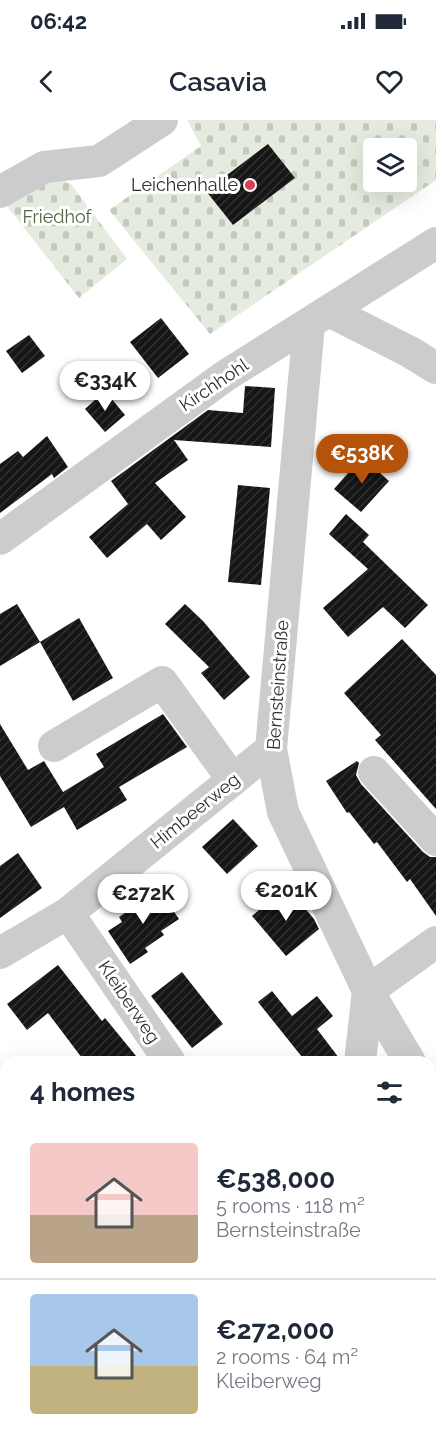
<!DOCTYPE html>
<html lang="en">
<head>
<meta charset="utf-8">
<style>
	body { margin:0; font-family:Raleway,sans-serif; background:#f6f6f7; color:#1f2937; height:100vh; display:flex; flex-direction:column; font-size:22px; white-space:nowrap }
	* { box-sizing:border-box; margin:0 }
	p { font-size:20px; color:#747a83 }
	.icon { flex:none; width:33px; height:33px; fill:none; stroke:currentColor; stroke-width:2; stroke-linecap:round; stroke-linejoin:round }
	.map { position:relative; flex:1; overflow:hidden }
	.drawer { position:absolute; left:0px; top:936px; width:436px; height:384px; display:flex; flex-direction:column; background:#fff; border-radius:18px 18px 0 0; box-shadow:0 6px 24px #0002 }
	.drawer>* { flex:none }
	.buttons { position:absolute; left:363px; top:18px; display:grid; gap:12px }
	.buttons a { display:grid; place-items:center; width:54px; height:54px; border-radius:6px; background:#fff; box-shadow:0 6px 24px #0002; font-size:30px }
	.price { position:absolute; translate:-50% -51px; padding:0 14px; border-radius:21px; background:#fff; color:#222; font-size:20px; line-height:39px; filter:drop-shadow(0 2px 3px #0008) }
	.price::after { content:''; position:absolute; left:50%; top:36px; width:18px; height:14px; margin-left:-9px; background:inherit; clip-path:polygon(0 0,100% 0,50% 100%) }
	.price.on { background:#b45309; color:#fff }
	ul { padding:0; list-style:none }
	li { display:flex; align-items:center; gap:18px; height:150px; padding:0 30px }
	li+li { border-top:2px solid #e0e1e3 }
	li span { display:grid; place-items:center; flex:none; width:168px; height:120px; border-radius:6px; color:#555 }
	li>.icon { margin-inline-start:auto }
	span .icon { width:72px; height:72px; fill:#fffc; stroke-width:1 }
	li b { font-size:26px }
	h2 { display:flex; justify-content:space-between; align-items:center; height:72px; padding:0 30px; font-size:26px }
	.status { display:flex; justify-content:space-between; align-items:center; height:42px; padding:0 30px; background:#fff; direction:ltr }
	.status svg { height:16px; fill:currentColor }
	header { display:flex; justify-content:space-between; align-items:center; height:78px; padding:0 30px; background:#fff; font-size:27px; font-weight:600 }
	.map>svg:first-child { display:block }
	.grass { fill:url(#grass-tufts) }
	.cemetery { fill:url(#cemetery-stones); fill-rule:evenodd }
	.building { fill:url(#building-hatch) }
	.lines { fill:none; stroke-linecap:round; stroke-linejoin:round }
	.minor { stroke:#ccc; stroke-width:32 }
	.poi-dot { fill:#d64151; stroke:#fff; stroke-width:2 }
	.labels { text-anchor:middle; stroke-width:6; stroke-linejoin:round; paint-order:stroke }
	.poi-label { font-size:18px; fill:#2f2f2f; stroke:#fff; text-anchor:end }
	.park-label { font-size:18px; fill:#536740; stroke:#fff }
	.street-label { font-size:18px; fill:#2f2f2f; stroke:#fff }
</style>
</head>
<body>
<div class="status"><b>06:42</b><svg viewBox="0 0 49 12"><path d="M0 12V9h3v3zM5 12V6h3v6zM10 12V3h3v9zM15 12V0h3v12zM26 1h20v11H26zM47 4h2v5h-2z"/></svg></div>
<header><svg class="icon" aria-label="back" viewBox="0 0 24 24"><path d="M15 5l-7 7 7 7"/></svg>Casavia<svg class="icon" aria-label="heart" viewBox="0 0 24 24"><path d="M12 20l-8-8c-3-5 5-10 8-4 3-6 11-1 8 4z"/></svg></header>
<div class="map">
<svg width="436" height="1320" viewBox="0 0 436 1320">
	<defs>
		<pattern id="grass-tufts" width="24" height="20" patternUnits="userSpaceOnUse" patternTransform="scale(1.5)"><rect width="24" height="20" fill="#e5ebde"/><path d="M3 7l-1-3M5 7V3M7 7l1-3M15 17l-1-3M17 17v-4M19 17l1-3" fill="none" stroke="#c5cabf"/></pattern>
		<pattern id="cemetery-stones" width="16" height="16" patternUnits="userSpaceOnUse" patternTransform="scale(1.5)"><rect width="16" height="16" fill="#e5ebde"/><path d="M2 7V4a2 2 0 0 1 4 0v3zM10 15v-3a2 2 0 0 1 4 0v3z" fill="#c5cabf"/></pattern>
		<pattern id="building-hatch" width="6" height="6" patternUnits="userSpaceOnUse" patternTransform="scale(1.5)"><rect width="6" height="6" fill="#161616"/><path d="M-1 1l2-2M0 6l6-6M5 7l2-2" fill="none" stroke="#303030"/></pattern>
	</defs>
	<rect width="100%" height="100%" fill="#fff"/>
	<path class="grass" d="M0 962 6 968V1178L0 1171Z
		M196 1314H268L266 1320H202Z"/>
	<path class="cemetery" d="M187 0H436V60L210 214 109 90 201 26ZM374 28H406V62H374Z
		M54 56 71 64 127 139 79 178 7 86Z"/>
	<path class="building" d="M268 24 295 58 233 105 206 71Z
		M161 198 189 234 158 258 130 222Z
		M29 215 45 236 22 253 6 231Z
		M245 266 275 268 271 327 174 320 188 340 155 363 186 397 161 420 147 404 107 438 89 417 128 384 111 361 208 290 243 293Z
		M105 271 125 295 105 312 85 289Z
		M47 316 68 347 54 358 52 354 0 393V344L18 331 23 337Z
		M362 337 389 361 361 392 334 369Z
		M238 365 270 368 261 465 228 462Z
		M346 394 369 415 363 422 428 485 405 508 383 487 348 517 323 488 368 449 329 414Z
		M17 484 40 522 0 546V494Z
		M185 484 203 501 250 557 224 580 201 553 209 547 165 504Z
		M79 498 113 558 73 581 40 522Z
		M402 519 436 555V689L375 620 381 615 344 573Z
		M163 594 187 627 119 667 127 680 77 710 64 687 31 707 0 656V604L28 650 44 641 63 672 104 647 96 634Z
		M357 641 359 643 356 655 361 664 423 732 430 737H436V796L410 759 407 762 377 722 374 724 349 692 347 693 326 661Z
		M233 699 258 726 227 754 202 727Z
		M18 733 42 768 0 798V746Z
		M156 766 179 799 161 811 164 815 145 828 148 832 130 844 108 811 122 802 119 797 139 783 136 779Z
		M287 767 314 799 319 809 286 836 252 796Z
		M58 845 102 901 105 898 141 942H85L48 893 27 910 7 884Z
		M182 852 223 904 192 928 151 876Z
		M272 871 292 896 317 876 333 896 317 909 342 942H306L258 882Z"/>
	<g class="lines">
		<path class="minor" d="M0 72 44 47 99 41 162 0
			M329 191 410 232 436 248
			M309 204 271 629 283 692 368 871 360 942
			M0 419 225 256 436 123
			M54 626 162 562 233 660
			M374 652 436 720
			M68 793 170 942
			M0 833 68 793 271 629
			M410 942 368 871 436 822
			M430 977 436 986"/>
	</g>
	<circle class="poi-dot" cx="250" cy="65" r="6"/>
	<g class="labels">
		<g class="poi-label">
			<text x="238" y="71">Leichenhalle</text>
		</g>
		<g class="park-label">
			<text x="57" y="103">Friedhof</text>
		</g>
		<g class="street-label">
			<text transform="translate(214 265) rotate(-34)" y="6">Kirchhohl</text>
			<text transform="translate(278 565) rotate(-86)" y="6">Bernsteinstraße</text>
			<text transform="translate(195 691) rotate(-39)" y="6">Himbeerweg</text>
			<text transform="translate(129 882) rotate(56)" y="6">Kleiberweg</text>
		</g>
	</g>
</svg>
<div class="buttons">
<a><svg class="icon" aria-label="layers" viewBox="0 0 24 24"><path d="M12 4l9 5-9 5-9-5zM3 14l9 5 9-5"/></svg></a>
</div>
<b class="price" style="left:105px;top:292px">€334K</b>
<b class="price on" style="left:362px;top:365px">€538K</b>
<b class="price" style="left:286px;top:802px">€201K</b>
<b class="price" style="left:143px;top:805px">€272K</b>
<section class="drawer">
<h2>4 homes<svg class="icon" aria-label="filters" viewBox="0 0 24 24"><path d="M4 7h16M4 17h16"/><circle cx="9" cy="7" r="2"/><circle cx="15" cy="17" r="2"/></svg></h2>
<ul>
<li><span style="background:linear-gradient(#f6c9c9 60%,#b9a48a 0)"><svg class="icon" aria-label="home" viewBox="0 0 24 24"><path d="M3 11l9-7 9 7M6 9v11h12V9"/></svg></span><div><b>€538,000</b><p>5 rooms · 118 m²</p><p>Bernsteinstraße</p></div></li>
<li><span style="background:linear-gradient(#a9c7e8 60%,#c2b280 0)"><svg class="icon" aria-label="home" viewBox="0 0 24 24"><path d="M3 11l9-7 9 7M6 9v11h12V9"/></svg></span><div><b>€272,000</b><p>2 rooms · 64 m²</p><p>Kleiberweg</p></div></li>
</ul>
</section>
</div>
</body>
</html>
